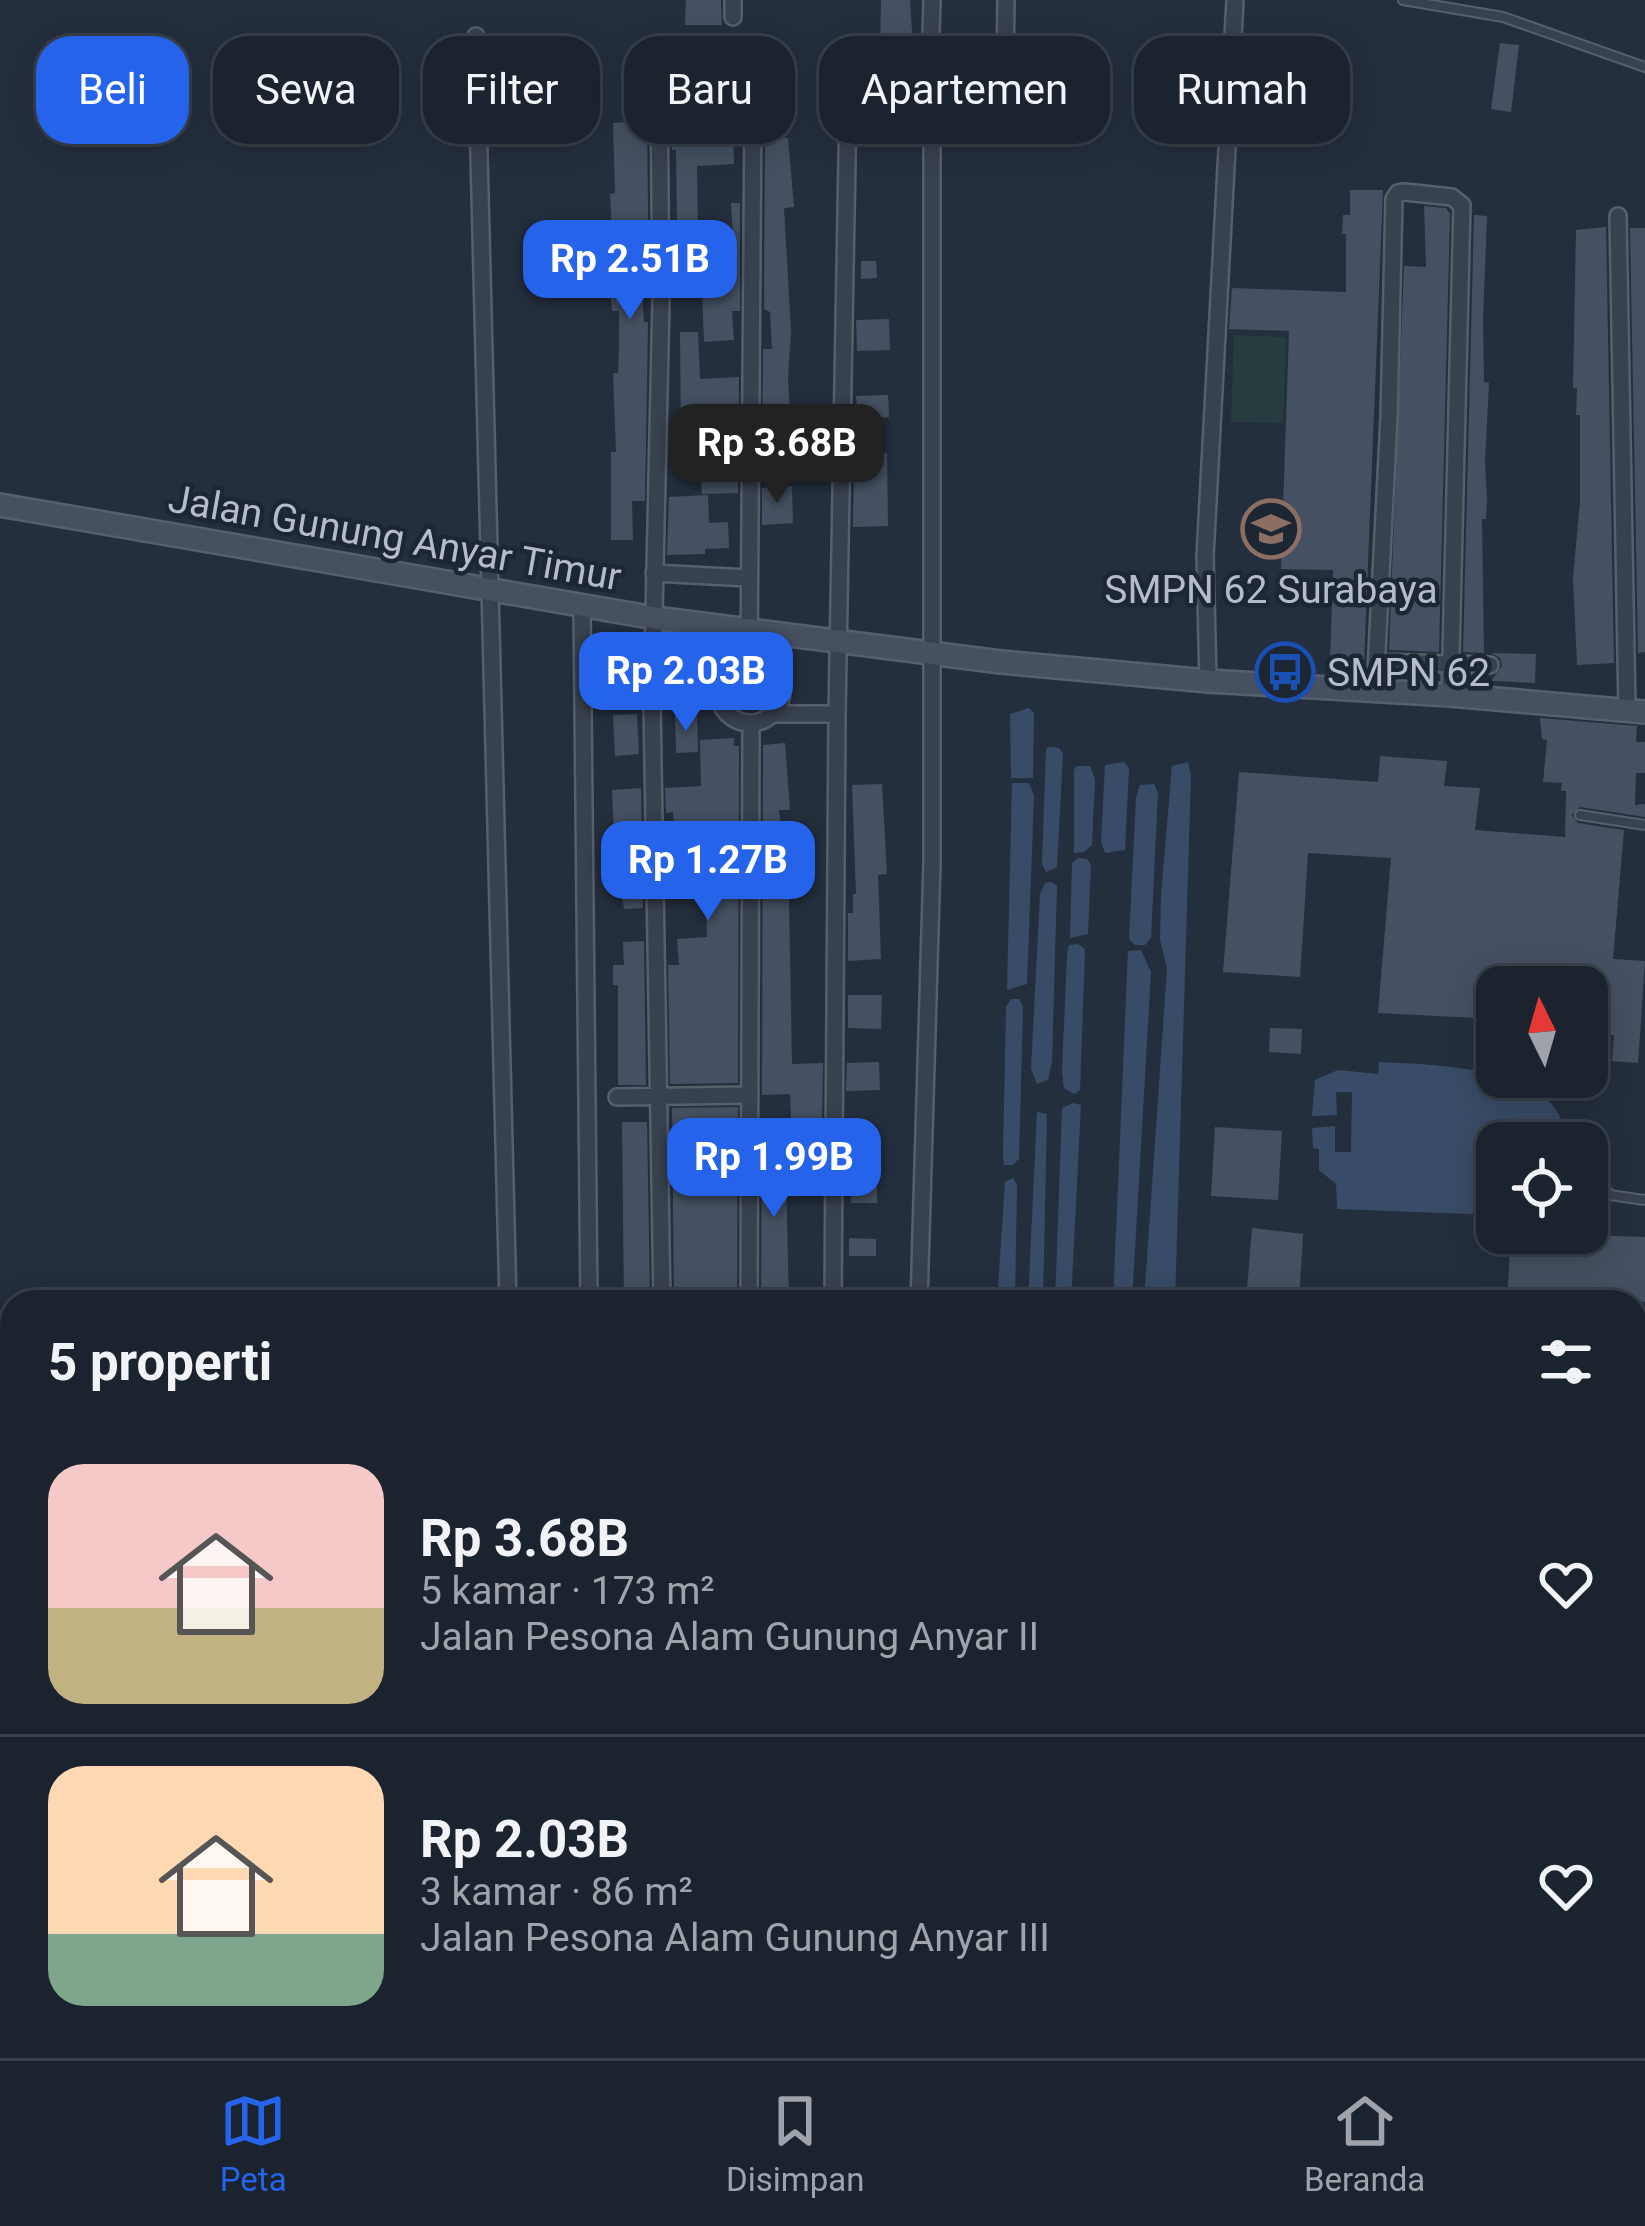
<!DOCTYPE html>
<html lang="id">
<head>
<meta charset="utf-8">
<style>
	body { margin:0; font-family:Roboto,sans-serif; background:#282f3a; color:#f1f3f6; height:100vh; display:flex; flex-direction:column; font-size:45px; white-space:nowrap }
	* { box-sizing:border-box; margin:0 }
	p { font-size:39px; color:#a0a4aa }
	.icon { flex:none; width:66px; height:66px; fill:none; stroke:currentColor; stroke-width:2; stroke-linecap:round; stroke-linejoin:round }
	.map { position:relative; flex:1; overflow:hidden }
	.side { position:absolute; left:0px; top:1290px; width:1647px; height:768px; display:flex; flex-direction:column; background:#1b232e; border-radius:36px 36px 0 0; box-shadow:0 6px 30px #0003,0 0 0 3px #39404a }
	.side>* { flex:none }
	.top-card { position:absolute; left:36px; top:36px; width:1575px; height:108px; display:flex; gap:24px }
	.needle { width:78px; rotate:355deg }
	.tools { position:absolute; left:1476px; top:966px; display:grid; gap:24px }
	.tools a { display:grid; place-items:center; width:132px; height:132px; border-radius:24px; background:#1b232e; box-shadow:0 6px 30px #0003,0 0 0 3px #39404a; font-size:60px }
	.price { position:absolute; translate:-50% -102px; padding:0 27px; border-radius:24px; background:#2563eb; color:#fff; font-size:39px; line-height:78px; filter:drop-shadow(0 3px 6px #0008) }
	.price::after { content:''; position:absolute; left:50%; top:72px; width:36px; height:27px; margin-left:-18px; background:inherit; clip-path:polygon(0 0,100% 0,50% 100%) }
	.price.current { background:#222; color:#fff }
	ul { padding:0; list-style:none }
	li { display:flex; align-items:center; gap:36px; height:300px; padding:0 48px }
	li+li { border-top:3px solid #39404a }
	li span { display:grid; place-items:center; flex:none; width:336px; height:240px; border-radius:36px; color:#555 }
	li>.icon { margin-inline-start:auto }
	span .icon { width:144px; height:144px; fill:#fffc; stroke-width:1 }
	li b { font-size:51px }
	h2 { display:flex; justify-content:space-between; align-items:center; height:144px; padding:0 48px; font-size:51px }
	.chip { padding:0 42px; border-radius:36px; background:#1b232e; box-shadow:0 6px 30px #0003,0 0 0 3px #39404a; font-size:42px; line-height:108px }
	.chip.current { background:#2563eb; color:#fff }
	.menu { display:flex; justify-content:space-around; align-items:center; height:168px; border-top:3px solid #39404a; background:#1b232e; font-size:33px; color:#a0a4aa }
	.menu a { display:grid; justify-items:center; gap:6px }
	.menu .current { color:#2563eb }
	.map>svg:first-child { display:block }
	.green { fill:#263c3f }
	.water { fill:#394c67 }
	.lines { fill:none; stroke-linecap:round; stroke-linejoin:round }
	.river { stroke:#394c67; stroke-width:33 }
	.building { fill:#455162 }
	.lane-casing { stroke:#565f6c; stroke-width:12 }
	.street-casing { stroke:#565f6c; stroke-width:20 }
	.secondary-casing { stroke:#565f6c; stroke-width:26 }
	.lane { stroke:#38414e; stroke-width:8 }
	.street { stroke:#38414e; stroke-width:15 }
	.secondary { stroke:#465061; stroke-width:21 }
	.labels { text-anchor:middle; stroke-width:9; stroke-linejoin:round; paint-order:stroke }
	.street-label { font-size:39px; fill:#b4bcc9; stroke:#1d2633 }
	.poi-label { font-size:39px; fill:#b4bcc9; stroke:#1d2633 }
</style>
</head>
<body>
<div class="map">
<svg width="1645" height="2058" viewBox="0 0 1645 2058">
	<rect width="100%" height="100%" fill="#242f3e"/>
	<path class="green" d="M1234 335 1286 337 1283 423 1231 422Z"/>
	<path class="water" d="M1029 708 1034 713 1033 778H1011L1010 714Z
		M1050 747 1059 748 1063 754 1057 867 1046 872 1042 864 1046 749Z
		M1124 762 1129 768 1125 850 1105 853 1101 842 1105 765Z
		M1188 762 1191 775 1175 1302H1144L1167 968 1160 940 1161 896 1172 766Z
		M1077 766H1090L1095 779 1092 845 1084 852 1074 853V770Z
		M1012 783H1029L1034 795 1027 984 1007 990Z
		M1154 784 1158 793 1151 938 1145 945H1135L1129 939 1136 797 1140 785Z
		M1078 858 1087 859 1091 865 1088 934 1070 938 1072 863Z
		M1052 882 1057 886 1052 1061 1048 1080 1037 1084 1031 1069 1040 894 1045 883Z
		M1078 944 1085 949 1080 1090 1074 1094 1064 1088 1062 1072 1067 953 1069 945Z
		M1141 950 1151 972 1132 1302H1113L1128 951Z
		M1011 999H1019L1023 1007 1019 1159 1012 1165H1004L1003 1157 1006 1007Z
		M1379 1062C1431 1065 1569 1065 1565 1143H1497V1215L1337 1209 1336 1184 1319 1170V1149L1313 1148 1312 1128 1335 1126V1152H1351L1352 1092H1336L1337 1115 1312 1116 1315 1080 1338 1070 1378 1074Z
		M1073 1103 1081 1105 1071 1302H1055L1062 1108Z
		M1037 1112 1047 1114 1043 1302H1028Z
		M1013 1178 1017 1185 1015 1302H997L1005 1182Z"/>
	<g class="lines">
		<path class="river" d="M0 1374 12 1378
			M1635 1884 1645 1886
			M1218 2058 1219 2046"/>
	</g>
	<path class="building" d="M686 0H721L722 25H685Z
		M881 0H910L913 46H880Z
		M1500 43 1519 45 1511 112 1491 109Z
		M739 116 740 131 733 132 734 164 697 166 698 237 733 236 731 203H740V311H732L734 340 704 342 702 291 678 293 676 150H672L671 122Z
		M647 121 649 290 642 291 644 322H648L645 501H632L633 540H611V452H616L613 373H618L619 349V311H612L609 277H614L610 194 615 193 613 123Z
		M788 138 794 207 784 208 791 331 788 378 792 452 762 454 763 349H772L770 312 764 309 765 139Z
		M1350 190H1383L1364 664 1330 662 1333 570 1281 569 1289 331 1229 329 1232 288 1346 292V234H1342L1343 215H1350Z
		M1424 206 1446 208 1450 214 1439 652 1389 650 1404 266 1426 267Z
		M1474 215 1487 216 1483 320 1484 382 1489 383 1485 462 1487 498 1486 519H1482L1484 653 1463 652Z
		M1606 227 1614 663 1577 665 1573 578 1580 502V415H1576L1577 388H1573L1576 230Z
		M1630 228H1645V652L1638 653Z
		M861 261H876L877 278 861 279Z
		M889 319 890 350 857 351 856 320Z
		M680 332H698L700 379 739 377 738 493 702 494 699 442 681 443Z
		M888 395 889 417 858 419 856 396Z
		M887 453 888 526 853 527 854 455Z
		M792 486 793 523 762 525V488Z
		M708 495 709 523 728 522 729 548 705 549V554L667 555 669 497Z
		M1491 653 1536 654 1535 683 1491 681 1502 666 1500 658Z
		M637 714 639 754 615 756 613 715Z
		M697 714 698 752 676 753 675 715Z
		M1540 718 1637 726 1636 742H1645V773H1636L1635 805 1645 804V817L1580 807 1572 815 1578 823 1624 830 1613 959 1645 961 1638 1063 1612 1061 1614 1035 1587 1033V987H1497V1019L1378 1013 1391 858 1308 853 1300 977 1223 972 1239 772 1378 782 1380 756 1447 761 1444 786 1480 788 1475 830 1565 837 1566 791H1561L1562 783 1543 782 1547 740 1542 739Z
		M734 738V746H739L738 1083 670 1084 668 965H679L677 939 707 937 705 882 684 883 683 860H676L673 812 666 813 665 788 701 786 700 740Z
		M785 743 790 810H779L789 901 792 1064 823 1063 822 1120 791 1121 790 1094 762 1095 763 745Z
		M882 784 887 874 878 875 881 959 848 961V913H853V894H856L852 785Z
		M641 788 643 908 624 909 615 855 612 790Z
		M644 941 646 1085H618V985H613V965H624L623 942Z
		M848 995H882L881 1029 848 1028Z
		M1270 1028 1302 1029 1301 1054 1269 1052Z
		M879 1062 880 1090 846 1091 847 1063Z
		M738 1107 737 1302H674L672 1108Z
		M622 1122H647L650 1302H624Z
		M1215 1127 1282 1131 1278 1200 1211 1196Z
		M762 1132H785L789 1302H761Z
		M850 1134H877V1203H851Z
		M1252 1228 1303 1234 1299 1302H1246Z
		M1524 1233 1645 1237V1302H1507L1510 1250 1523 1251Z
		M849 1238 876 1239V1256H849Z"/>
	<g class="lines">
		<g class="lane-casing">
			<path id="lane" d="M1403 0 1503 17 1645 67
				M1580 815 1645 825
				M1599 1181 1610 1195 1645 1200
				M1635 1374 1645 1375
				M1635 1756 1645 1757"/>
		</g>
		<g class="street-casing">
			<path id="street" d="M733 17V0
				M931 34 932 0
				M476 36 508 1302
				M1005 70 1006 0
				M1618 216 1627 710
				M654 573 748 578
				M582 606 589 1302
				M718 691a32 32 0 1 1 64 0a32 32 0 1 1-64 0Z
				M1377 662 1490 665
				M1208 681 1205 557 1235 0
				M653 683 719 679
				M1375 691 1389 417 1394 199 1398 193 1405 192 1452 197 1462 205 1450 695
				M774 714H837
				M617 1097 750 1095
				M662 1302 652 703 661 300 659 88 661 72C679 63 732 60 745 80 751 87 752 99 753 108L749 659
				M749 1302 751 724
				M833 1302 837 714 848 103
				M919 1302 932 862V131"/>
		</g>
		<g class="secondary-casing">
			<path id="secondary" d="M0 505 655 618 1001 662 1208 681 1450 695 1645 712
				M0 1416 12 1420
				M1635 1914H1645"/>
		</g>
		<use href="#lane" class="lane"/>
		<use href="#street" class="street"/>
		<use href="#secondary" class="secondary"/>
	</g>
	<defs>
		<g id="school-ring" transform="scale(3)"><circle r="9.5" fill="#1d2633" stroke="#8d6e63" stroke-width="1.5"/><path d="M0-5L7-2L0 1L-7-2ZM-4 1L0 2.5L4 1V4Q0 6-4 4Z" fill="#8d6e63"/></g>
		<g id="bus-ring" transform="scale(3)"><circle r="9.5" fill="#1d2633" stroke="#1a4fb4" stroke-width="1.5"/><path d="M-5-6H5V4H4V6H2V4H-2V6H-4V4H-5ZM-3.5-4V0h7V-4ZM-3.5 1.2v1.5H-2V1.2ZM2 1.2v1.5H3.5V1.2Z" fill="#1a4fb4"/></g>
	</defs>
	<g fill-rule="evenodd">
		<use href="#school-ring" x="1271" y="529"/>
		<use href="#bus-ring" x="1285" y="672"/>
	</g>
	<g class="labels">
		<g class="street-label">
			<text transform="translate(395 537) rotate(10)" y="14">Jalan Gunung Anyar Timur</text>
		</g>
		<g class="poi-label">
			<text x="1271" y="603">SMPN 62 Surabaya</text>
			<text x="1327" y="686" text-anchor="start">SMPN 62</text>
		</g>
	</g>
</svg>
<div class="tools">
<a><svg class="needle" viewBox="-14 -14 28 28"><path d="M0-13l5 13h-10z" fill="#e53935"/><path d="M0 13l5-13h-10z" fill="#a0a4aa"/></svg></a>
<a><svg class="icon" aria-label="locate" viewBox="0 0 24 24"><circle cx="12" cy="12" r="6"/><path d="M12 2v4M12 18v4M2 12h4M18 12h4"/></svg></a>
</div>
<b class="price" style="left:630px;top:322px">Rp 2.51B</b>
<b class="price current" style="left:777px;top:506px">Rp 3.68B</b>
<b class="price" style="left:686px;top:734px">Rp 2.03B</b>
<b class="price" style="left:708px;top:923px">Rp 1.27B</b>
<b class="price" style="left:774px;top:1220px">Rp 1.99B</b>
<div class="top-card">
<a class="chip current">Beli</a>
<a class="chip">Sewa</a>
<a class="chip">Filter</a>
<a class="chip">Baru</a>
<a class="chip">Apartemen</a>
<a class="chip">Rumah</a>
</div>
<section class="side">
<h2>5 properti<svg class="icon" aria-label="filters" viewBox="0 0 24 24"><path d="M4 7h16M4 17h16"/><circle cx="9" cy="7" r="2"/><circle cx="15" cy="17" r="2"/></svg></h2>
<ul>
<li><span style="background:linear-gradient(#f6c9c9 60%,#c2b280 0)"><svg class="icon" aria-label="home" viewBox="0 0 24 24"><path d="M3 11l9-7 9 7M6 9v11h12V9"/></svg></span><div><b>Rp 3.68B</b><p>5 kamar · 173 m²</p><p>Jalan Pesona Alam Gunung Anyar II</p></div><svg class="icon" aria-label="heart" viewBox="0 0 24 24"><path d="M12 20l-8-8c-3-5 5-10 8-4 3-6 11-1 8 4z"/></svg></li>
<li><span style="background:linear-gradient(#ffd9b3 70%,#7fa58c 0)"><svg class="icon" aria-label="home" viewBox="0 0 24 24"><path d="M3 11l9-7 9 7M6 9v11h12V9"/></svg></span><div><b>Rp 2.03B</b><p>3 kamar · 86 m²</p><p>Jalan Pesona Alam Gunung Anyar III</p></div><svg class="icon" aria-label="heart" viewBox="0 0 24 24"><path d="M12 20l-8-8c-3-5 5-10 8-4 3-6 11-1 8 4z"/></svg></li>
</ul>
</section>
</div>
<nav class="menu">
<a class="current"><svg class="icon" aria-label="map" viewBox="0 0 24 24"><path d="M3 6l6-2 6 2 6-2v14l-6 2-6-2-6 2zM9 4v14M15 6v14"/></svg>Peta</a>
<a><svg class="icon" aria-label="saved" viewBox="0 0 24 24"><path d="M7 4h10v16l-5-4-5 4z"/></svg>Disimpan</a>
<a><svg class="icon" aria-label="home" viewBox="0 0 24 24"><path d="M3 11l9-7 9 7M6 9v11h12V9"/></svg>Beranda</a>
</nav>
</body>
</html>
